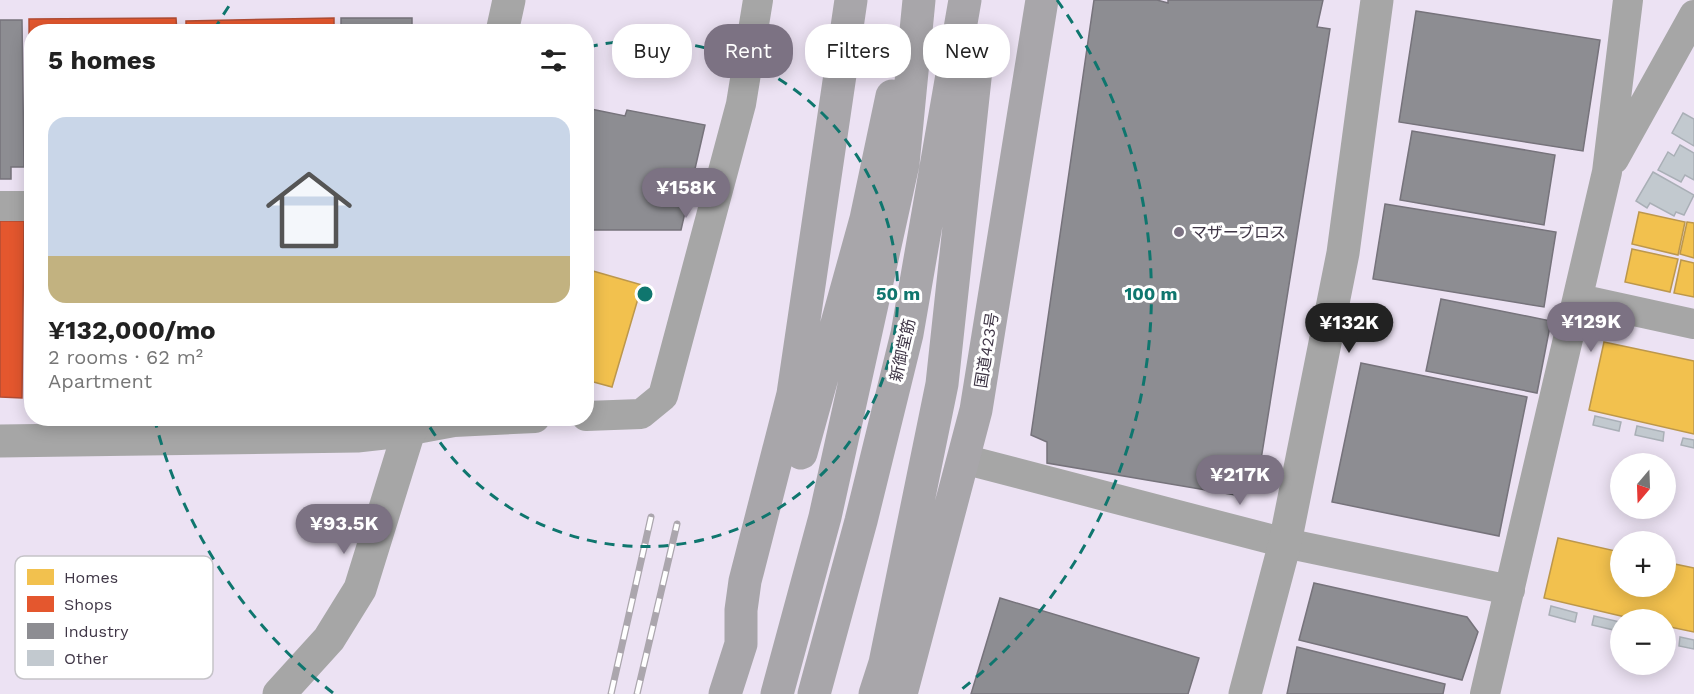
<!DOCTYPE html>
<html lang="en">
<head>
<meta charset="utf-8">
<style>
	body { margin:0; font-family:"Work Sans","Noto Sans JP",sans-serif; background:#f2f2f2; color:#222; height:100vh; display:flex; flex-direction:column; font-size:22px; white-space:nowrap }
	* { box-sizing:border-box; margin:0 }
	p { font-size:20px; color:#767676 }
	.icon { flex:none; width:33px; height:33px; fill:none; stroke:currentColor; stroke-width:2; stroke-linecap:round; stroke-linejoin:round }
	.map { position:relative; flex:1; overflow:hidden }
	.details { position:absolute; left:24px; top:24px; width:570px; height:402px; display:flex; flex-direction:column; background:#fff; border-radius:24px; box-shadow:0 3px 15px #0003 }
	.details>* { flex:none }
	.guide { position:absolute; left:612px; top:24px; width:570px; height:54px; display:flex; gap:12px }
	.needle { width:39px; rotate:199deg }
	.buttons { position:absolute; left:1610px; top:453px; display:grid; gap:12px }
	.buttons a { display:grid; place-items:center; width:66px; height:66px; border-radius:50%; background:#fff; box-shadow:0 3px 15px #0003; font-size:30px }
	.price { position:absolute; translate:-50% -51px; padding:0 14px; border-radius:21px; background:#7c7283; color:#fff; font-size:20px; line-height:39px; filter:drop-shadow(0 2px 3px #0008) }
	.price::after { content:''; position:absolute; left:50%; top:36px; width:18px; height:14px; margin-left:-9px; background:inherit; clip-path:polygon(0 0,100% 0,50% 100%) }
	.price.on { background:#222; color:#fff }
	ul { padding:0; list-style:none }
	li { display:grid; align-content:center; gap:12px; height:318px; padding:0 24px }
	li+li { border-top:2px solid #e0e0e0 }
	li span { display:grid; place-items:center; height:186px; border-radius:18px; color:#555 }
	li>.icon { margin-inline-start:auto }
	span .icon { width:108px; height:108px; fill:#fffc; stroke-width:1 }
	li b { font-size:26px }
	h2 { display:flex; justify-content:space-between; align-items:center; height:72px; padding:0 24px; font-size:26px }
	.chip { padding:0 21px; border-radius:24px; background:#fff; box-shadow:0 3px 15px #0003; font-size:21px; line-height:54px }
	.chip.on { background:#7c7283; color:#fff }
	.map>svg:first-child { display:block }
	.homes { fill:#f2c14e; stroke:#bc974c; stroke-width:1.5 }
	.shops { fill:#e4572e; stroke:#b24d35; stroke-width:1.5 }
	.industry { fill:#8d8d92; stroke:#76737b; stroke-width:1.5 }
	.building { fill:#c2c9cf; stroke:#a9afb6; stroke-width:1.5 }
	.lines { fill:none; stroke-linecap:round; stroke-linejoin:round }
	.minor { stroke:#a6a6a6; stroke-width:30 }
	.tertiary { stroke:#a6a6a6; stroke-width:33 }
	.trunk { stroke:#a8a6aa; stroke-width:33 }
	.rail-casing { stroke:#aba6ad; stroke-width:7 }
	.rail { stroke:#fff; stroke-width:4.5; stroke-dasharray:14; stroke-linecap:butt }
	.ring { fill:none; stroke:#0f766e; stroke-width:3; stroke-dasharray:10 8 }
	.poi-dot { fill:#7c7283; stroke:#fff; stroke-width:2 }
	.labels { text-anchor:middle; stroke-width:6; stroke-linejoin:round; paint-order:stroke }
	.poi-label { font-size:16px; fill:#3f3646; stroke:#fff; text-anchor:start }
	.street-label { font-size:16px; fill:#3f3646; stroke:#fff }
	.key { fill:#fff; stroke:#c5c3c8; stroke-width:1.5 }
	.key-label { font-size:16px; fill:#3f3646 }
	.centre { fill:#0f766e; stroke:#fff; stroke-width:3 }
	.ring-label { font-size:18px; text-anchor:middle; font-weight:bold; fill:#0f766e; stroke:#fff; stroke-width:6; stroke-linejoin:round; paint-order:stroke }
</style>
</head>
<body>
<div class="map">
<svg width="1694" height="694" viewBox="0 0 1694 694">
	<rect width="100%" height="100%" fill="#ece2f3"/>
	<path class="homes" d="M1639 212 1685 222 1678 255 1632 244Z
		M1687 222 1694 223V258L1680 254Z
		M1632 249 1678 259 1670 292 1625 282Z
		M1681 260 1694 263V297L1674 293Z
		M586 269 642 285 612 387 586 380Z
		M1604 342 1694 361V434L1589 410Z
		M1558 538 1620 552V586H1665V562L1694 568V632L1665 626V620H1638L1544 598Z"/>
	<path class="shops" d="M176 18 177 32H32L30 153 29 19Z
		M334 18V32H186V21Z
		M0 221H24L22 398 0 397Z"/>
	<path class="industry" d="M1094 0H1157L1168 3V0H1323L1317 27 1330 29 1259 472 1243 469 1235 495 1047 463V442L1031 435Z
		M1416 11 1600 40 1583 151 1399 122Z
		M341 18H412V32H341Z
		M0 20H22L24 167H11V179H0Z
		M586 108 625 116 627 110 705 125 681 230H586Z
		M1412 131 1555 155 1544 225 1400 200Z
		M1385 204 1556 232 1544 307 1373 279Z
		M1441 299 1551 321 1537 393 1426 371Z
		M1361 363 1527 397 1499 536 1332 502Z
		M1314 583 1467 617 1478 632 1462 680 1299 640Z
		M1000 598 1199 658 1188 694H971Z
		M1297 647 1445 684 1443 694H1287Z"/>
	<path class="building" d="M1683 113 1694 119V146L1672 133Z
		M1680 145 1694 153V180L1685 175 1681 182 1658 170 1668 152 1674 156Z
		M1653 172 1694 195 1684 215 1676 212 1674 216 1650 203 1647 208 1636 201Z
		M1595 416 1621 422 1619 431 1593 425Z
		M1637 426 1664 432 1663 441 1635 435Z
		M1683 438 1694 440V448L1681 445Z
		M1551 606 1577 613 1575 622 1549 615Z
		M1594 616 1620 622 1618 631 1592 625Z
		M1680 637 1694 640V649L1679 646Z"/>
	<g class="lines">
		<path class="minor" d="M1614 159 1694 15
			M0 206H32
			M1579 299 1694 324
			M586 416 641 414 663 396 741 104 758 0
			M411 430 454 422 535 418
			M963 459 1285 543 1510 590
			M1485 694 1607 172 1628 0"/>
		<path class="tertiary" d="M502 32 509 0
			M0 441 357 436 411 430
			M279 694 329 639 360 589 413 418
			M1245 694 1285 543 1343 253 1377 0"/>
		<path class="trunk" d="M801 453 866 219 892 96
			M725 694 741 644V610L745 581 793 394 851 0
			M777 694 825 517 903 164 919 0
			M814 694 861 521 907 334 965 0
			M875 694 885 663 942 384 977 60 976 47
			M901 694 976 410 1042 0"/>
		<g class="rail-casing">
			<path id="rail" d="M611 694 651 517
				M637 694 677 524"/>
		</g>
		<use href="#rail" class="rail"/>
	</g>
	<g class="ring">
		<path d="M588 47A253 253 0 1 1 425 419"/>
		<path d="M333 693A506 506 0 0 1 155 421M214 30A506 506 0 0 1 233 0M1057 0A506 506 0 0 1 957 693"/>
	</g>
	<circle class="poi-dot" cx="1179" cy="232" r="6"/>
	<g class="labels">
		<g class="poi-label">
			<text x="1191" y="238">マザーブロス</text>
		</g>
		<g class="street-label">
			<text transform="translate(902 350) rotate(-77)" y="6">新御堂筋</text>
			<text transform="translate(986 350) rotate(-81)" y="6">国道423号</text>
		</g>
	</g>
	<rect x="15" y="556" width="198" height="123" rx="9" class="key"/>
	<rect x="27" y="569" width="27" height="16" fill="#f2c14e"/>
	<rect x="27" y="596" width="27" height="16" fill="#e4572e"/>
	<rect x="27" y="623" width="27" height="16" fill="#8d8d92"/>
	<rect x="27" y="650" width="27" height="16" fill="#c2c9cf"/>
	<g class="key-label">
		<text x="64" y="583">Homes</text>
		<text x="64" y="610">Shops</text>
		<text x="64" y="637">Industry</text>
		<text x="64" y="664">Other</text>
	</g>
	<circle cx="645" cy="294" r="9" class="centre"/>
	<g class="ring-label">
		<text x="898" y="300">50 m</text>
		<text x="1151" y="300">100 m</text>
	</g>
</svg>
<div class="buttons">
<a><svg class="needle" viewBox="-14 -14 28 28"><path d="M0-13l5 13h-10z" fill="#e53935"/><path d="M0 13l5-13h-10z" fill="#767676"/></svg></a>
<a>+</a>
<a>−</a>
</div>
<b class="price" style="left:686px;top:219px">¥158K</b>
<b class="price" style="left:1591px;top:353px">¥129K</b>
<b class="price on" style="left:1349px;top:354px">¥132K</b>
<b class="price" style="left:1240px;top:506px">¥217K</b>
<b class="price" style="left:344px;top:555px">¥93.5K</b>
<div class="guide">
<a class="chip">Buy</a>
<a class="chip on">Rent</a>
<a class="chip">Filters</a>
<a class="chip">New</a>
</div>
<section class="details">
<h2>5 homes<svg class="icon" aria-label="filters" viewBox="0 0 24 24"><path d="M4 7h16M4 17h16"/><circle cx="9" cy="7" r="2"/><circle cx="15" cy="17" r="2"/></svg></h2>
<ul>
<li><span style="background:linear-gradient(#c9d6e8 75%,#c2b280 0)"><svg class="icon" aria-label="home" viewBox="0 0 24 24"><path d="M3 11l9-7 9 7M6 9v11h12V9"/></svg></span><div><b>¥132,000/mo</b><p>2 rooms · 62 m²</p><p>Apartment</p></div></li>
</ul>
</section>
</div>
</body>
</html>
